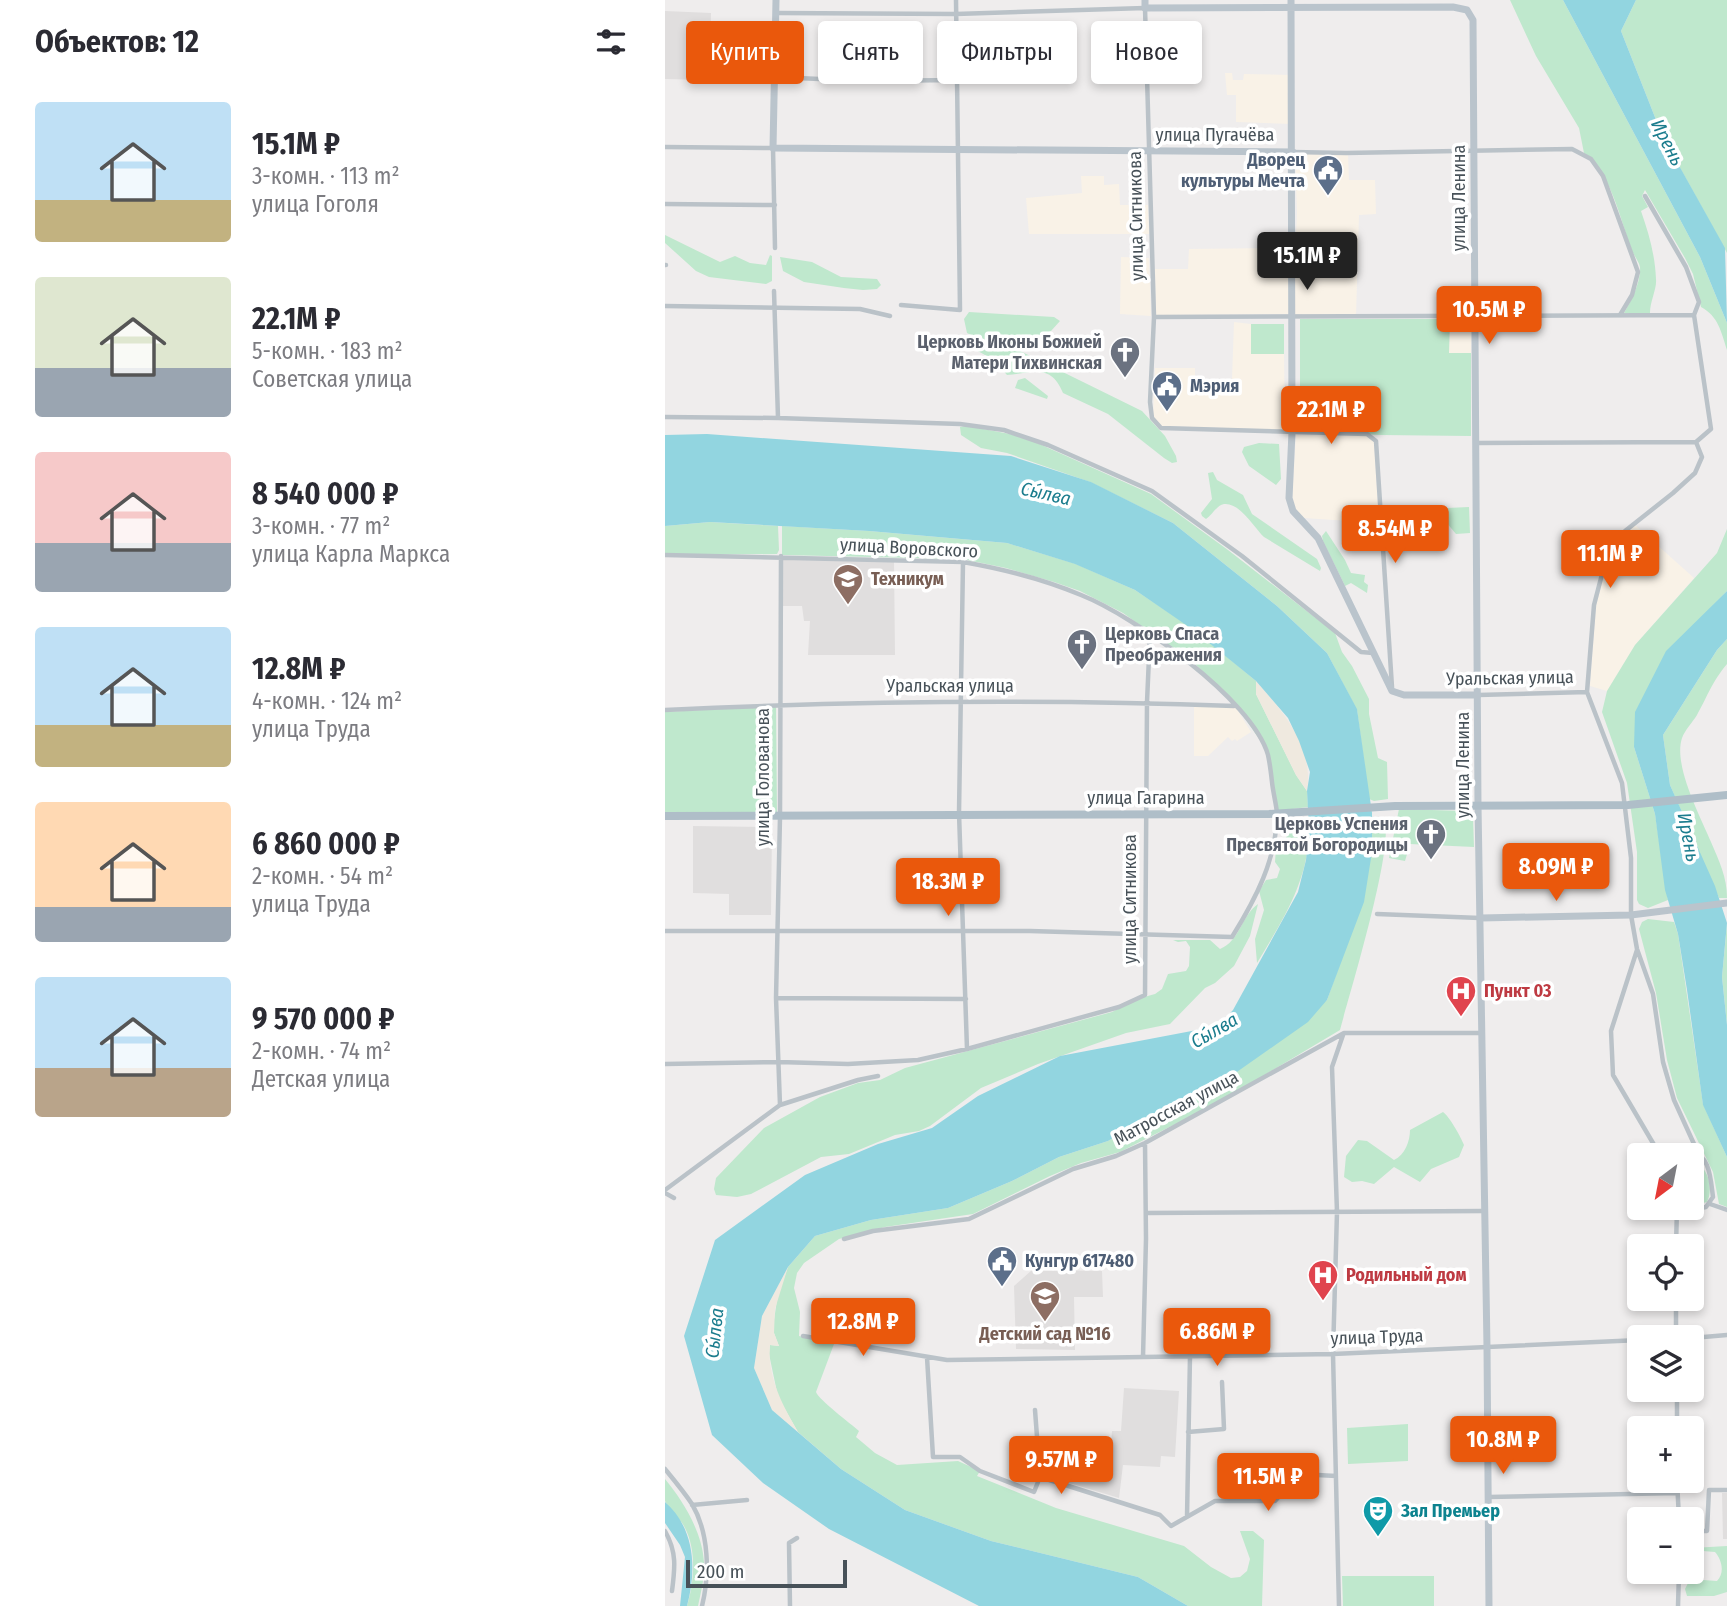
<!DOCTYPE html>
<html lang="ru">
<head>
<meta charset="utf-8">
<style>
	body { margin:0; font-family:"Fira Sans Condensed",sans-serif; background:#f2f2f3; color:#2b2b33; height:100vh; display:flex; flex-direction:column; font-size:26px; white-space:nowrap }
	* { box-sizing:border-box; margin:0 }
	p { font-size:23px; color:#7c7c81 }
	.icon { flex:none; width:38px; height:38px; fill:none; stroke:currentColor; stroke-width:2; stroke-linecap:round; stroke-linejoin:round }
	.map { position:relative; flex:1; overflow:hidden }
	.details { display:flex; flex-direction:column; background:#fff; width:665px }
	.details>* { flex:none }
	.banner { position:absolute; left:21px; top:21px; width:665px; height:63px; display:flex; gap:14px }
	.needle { width:46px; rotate:212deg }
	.fabs { position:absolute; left:962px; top:1143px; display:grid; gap:14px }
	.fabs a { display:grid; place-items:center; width:77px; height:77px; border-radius:7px; background:#fff; box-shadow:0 4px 10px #0003; font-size:35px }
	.scale { position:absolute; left:21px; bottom:18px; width:161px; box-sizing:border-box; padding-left:7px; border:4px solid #475158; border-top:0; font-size:19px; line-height:24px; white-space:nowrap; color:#475158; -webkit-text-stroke:5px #fff; paint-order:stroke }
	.price { position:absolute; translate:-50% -60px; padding:0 16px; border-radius:7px; background:#ea580c; color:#fff; font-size:23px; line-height:46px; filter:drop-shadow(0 2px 4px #0008) }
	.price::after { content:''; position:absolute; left:50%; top:42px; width:21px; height:16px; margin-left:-10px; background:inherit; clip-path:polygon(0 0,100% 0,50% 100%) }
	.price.active { background:#222; color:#fff }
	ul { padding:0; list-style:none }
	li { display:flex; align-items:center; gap:21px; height:175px; padding:0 35px }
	li span { display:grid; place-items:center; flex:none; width:196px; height:140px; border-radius:7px; color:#555 }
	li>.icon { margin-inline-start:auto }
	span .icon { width:84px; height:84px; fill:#fffc; stroke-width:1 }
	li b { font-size:30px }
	h2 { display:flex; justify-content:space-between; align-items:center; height:84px; padding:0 35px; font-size:30px }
	.chip { padding:0 24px; border-radius:7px; background:#fff; box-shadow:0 4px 10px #0003; font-size:24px; line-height:63px }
	.chip.active { background:#ea580c; color:#fff }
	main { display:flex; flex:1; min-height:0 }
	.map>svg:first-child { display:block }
	.commercial { fill:#f9f2e7 }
	.education { fill:#e0dede }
	.green { fill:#bfe8cd }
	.sand { fill:#efe9df }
	.water { fill:#92d5e0 }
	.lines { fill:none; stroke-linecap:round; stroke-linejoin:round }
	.street { stroke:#bac2c8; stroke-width:4.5 }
	.secondary { stroke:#bac4cc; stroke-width:7 }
	.primary { stroke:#afbec8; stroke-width:8 }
	.labels { text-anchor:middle; stroke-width:7; stroke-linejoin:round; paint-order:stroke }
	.street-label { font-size:18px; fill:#475158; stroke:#fff }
	.service-label { font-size:18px; font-weight:bold; fill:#4e5e75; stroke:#fff; text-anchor:start }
	.worship-label { font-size:18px; font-weight:bold; fill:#5b616d; stroke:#fff; text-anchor:end }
	.education-label { font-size:18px; font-weight:bold; fill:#785e54; stroke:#fff; text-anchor:start }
	.health-label { font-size:18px; font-weight:bold; fill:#be3a42; stroke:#fff; text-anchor:start }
	.culture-label { font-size:18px; font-weight:bold; fill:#0d838f; stroke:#fff; text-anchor:start }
	.water-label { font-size:19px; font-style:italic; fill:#1c7d8e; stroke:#fff }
</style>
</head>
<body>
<main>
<section class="details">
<h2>Объектов: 12<svg class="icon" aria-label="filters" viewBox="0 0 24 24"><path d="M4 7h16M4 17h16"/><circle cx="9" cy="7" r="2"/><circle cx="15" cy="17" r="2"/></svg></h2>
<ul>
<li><span style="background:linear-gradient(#bfe0f5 70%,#c2b280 0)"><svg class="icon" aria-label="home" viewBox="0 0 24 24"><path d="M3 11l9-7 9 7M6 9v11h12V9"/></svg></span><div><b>15.1M ₽</b><p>3-комн. · 113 m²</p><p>улица Гоголя</p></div></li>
<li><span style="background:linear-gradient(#dfe7d0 65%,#9aa5b1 0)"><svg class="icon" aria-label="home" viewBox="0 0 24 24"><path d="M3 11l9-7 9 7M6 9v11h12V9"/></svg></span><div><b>22.1M ₽</b><p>5-комн. · 183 m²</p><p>Советская улица</p></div></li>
<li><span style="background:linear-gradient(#f6c9c9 65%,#9aa5b1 0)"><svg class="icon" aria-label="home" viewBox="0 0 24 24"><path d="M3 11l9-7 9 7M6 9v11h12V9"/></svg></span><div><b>8 540 000 ₽</b><p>3-комн. · 77 m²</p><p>улица Карла Маркса</p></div></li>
<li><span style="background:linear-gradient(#bfe0f5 70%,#c2b280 0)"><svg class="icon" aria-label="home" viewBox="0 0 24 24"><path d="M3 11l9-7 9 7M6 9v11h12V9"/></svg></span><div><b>12.8M ₽</b><p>4-комн. · 124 m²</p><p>улица Труда</p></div></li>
<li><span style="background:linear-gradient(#ffd9b3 75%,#9aa5b1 0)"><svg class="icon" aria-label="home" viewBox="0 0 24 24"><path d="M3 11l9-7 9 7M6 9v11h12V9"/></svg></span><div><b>6 860 000 ₽</b><p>2-комн. · 54 m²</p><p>улица Труда</p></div></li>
<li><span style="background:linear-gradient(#bfe0f5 65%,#b9a48a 0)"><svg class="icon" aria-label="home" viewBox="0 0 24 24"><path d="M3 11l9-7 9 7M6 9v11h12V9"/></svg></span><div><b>9 570 000 ₽</b><p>2-комн. · 74 m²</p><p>Детская улица</p></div></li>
</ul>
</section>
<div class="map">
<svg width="1062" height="1606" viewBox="0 0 1062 1606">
	<rect width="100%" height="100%" fill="#efeded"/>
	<path class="commercial" d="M560 73H567L568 80H578L579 74 627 75 626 124 571 122V95H562Z
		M630 154H683L684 180H710L711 214 694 215 691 316 628 315 632 212Z
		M416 176H439V185L454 184 455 205H483L484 234H364L361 198 417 193Z
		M607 248 608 270 625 271 624 314 491 315 490 269H523L524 249Z
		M456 257 484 258 486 316 455 314Z
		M785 319H807L806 353H784Z
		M569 322 586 324V354H619L620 430 496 426 488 418 490 368H530V380L567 379Z
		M631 435 701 436 709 442 714 523 639 518 630 510 627 500Z
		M970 525 1029 578 970 645 942 691 925 686 931 606 941 569 950 548Z
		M529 705 570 706 586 732 572 741 570 739 567 741 563 737 543 756H529Z"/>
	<path class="education" d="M0 11 46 13 44 80 0 79Z
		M117 558 229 561 230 655H143L145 621H139L137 606H116Z
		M28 826 107 827 106 915H64V894L28 893Z
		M367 1270 437 1271 438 1297H409L410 1350 351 1349 349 1286Z
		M459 1388 514 1391 510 1457 496 1456 495 1467 458 1465 454 1498 378 1475 380 1448 445 1455 447 1431H456Z
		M1057 1493H1062V1539H1058Z"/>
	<path class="green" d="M845 0H898L1035 257 1062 323V350C1056 331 1053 316 1036 307L1028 274 1020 258 980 190 977 196 983 207 976 211C984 234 990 255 991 279 992 289 985 301 985 313H959C966 301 976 282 975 267 974 261 968 255 966 248 956 221 944 168 919 153L914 128 871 56Z
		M971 0H1062V253L997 135 956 31Z
		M0 235 55 262 70 256 85 263 101 265 105 255 107 256V281L101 284 44 277 31 271 0 243Z
		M115 257 147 262 176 277 212 279 216 285 212 289 198 290 179 288 139 282 118 271Z
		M304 312 389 317 395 321 386 331 353 345 339 340 320 342 302 333 299 319Z
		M635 319H785L784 353H806V436L715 435 635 431Z
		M586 324H619V354H586Z
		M313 343 336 344 349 348 477 411 500 436 511 456 512 462 507 463 499 458 443 414 398 393C386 363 367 373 342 375L329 360 311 350 309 344Z
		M360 378 383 396 382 399 350 388 353 380Z
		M302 426 345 434 370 442 486 494 563 550 670 633 677 652 687 666 704 699V714L713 758 722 762 723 799 709 801 704 799 692 710 662 653 612 606 508 523 425 482 342 453 316 448 296 435 295 427Z
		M594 443 614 444 616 479 611 485 584 466 577 452 579 447Z
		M548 472 552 480 578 495 587 514 652 559 656 568 655 571 599 537C590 529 575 502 559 504 552 505 547 515 541 519L537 516 536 513 547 499 543 473Z
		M722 507 751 508 750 513H748V509H730L727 515 747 518V516H765L764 525 722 523Z
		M804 507 805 533 791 534 781 522 782 508Z
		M45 522 113 526 114 550 112 554 0 555V526Z
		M117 526 204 531 342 543 411 564 470 590 527 628 591 681V694L631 775 642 791 643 807 612 811 604 753 565 697 530 664 458 613 415 591 389 582 341 568 297 559 117 555Z
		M1062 529V591L1033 621 969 747 990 814 1003 900 983 908 974 904 972 900V852L962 783 937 712 942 691 970 645 1052 553Z
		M661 531 680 560 686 573 700 575 699 582 703 585 702 593 686 583 680 586 658 541 657 536Z
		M1062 639V664C1047 682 1043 695 1032 715 1027 723 1020 730 1017 738 1008 765 1035 816 1046 842 1054 861 1062 877 1062 898H1054L1005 785 998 735 1052 650Z
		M111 706 112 813H0V712Z
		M734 809 800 811 808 817 809 847 745 844 740 861 724 858Z
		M718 818C733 837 683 999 675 1030L556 1101 455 1152 416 1163 385 1176 308 1214 220 1227 174 1239 139 1263 132 1273 129 1288 135 1312 134 1336 169 1344 151 1392C154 1400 185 1423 194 1431L191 1437 210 1453 232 1465 293 1461 315 1471 312 1476 391 1508 519 1546 546 1567 566 1578 575 1577 582 1571 585 1559 575 1531H588L599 1540 597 1606H523L473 1577 326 1541 240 1510 176 1469 133 1432 113 1397 104 1354 105 1345 114 1346 109 1333V1320L113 1294 123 1267 150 1236 206 1220 283 1208 347 1181 394 1157 443 1141 486 1115 539 1095 662 1000 678 955 707 852V819Z
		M636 821 644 823C646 877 619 918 592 963L590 939 599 910 594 891 601 880 612 878 615 869 610 862 611 848 618 843 629 823Z
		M593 904 585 936 569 966 550 983 540 988 505 1024 461 1033 373 1064 316 1088 265 1126 254 1131 230 1135 184 1154 156 1157 86 1194 72 1197 51 1195 49 1189 51 1178 99 1128 155 1097 193 1083 215 1080 240 1068 447 1012 472 999 490 994 497 989 503 974 521 971 524 966 525 947 521 941 513 942 508 940H545L555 949C575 941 576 916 593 904Z
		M983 919 1009 922 1013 934 1038 1104 1062 1157V1207L1054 1204 1048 1172 1012 1098 1002 1060 991 993 974 929 977 922Z
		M1062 924V1025L1057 977Z
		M778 1112C784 1116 796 1137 799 1145L794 1157 766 1169 755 1182 729 1167 709 1184 697 1181 687 1182 679 1177 681 1156 693 1140 702 1141 729 1160C740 1155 745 1141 745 1130Z
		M1027 1161C1043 1165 1049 1188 1042 1202L1027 1206Z
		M743 1424V1461L683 1464 682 1428Z
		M0 1479C19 1502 37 1532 39 1562 40 1577 36 1592 33 1606H22C29 1583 32 1551 20 1528 16 1519 4 1510 0 1501 0 1496 0 1484 0 1479Z
		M1062 1546V1592L1049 1596H1022L1020 1589 1025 1579 1052 1581C1060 1573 1057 1560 1050 1552L1038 1551 1031 1554 1032 1573 1029 1575 1021 1572H1027V1548Z
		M677 1576H769V1606H678Z"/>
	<path class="sand" d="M591 681C618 712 649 746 642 791L631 775 591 694Z
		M123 1267 110 1309 109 1333 114 1346 105 1345C102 1377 118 1406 133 1432L107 1410 89 1368 97 1316Z"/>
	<path class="water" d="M898 0H971L956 31 997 135 1060 248 1062 323 1035 257Z
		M42 434 346 456 426 482 508 523 612 606 662 653 692 709 707 813V852L699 902 662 1000 643 1022 539 1095 486 1115 443 1141 394 1157 347 1181 283 1208 206 1220 150 1236 123 1267 97 1316 89 1368 107 1410 176 1469 240 1510 326 1541 473 1577 523 1606H314L164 1529 98 1483 47 1435 19 1336 50 1240 140 1175 213 1144 267 1128 313 1096 395 1056 553 1026 568 1010 633 892 641 860 644 829 642 791 645 772 634 741 623 718 591 681 527 629 470 590 410 564 342 543 204 531 45 522 0 526V435Z
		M1062 591V639L1052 650 998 735 1005 785 1050 886 1062 923 1057 977 1062 1025V1157L1038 1105 1022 990 1013 934 1000 890 990 814 969 747 970 712 1001 651Z
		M0 1502C30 1528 32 1570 22 1606H15L20 1557 15 1545 0 1523Z"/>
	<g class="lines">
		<path class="street" d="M111 13 291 14 480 8 489 317 485 402 487 418 496 428 702 434 711 441 727 687
			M110 77 199 81 292 80
			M0 147 108 148 110 248
			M628 152 681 153 907 149 926 159 938 176 973 272 967 295 955 315
			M980 196 1021 267 1034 302 1029 315 1046 429 1031 442
			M0 204 110 205
			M0 265H1
			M109 291 113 418
			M236 305 295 310 291 0
			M0 306 195 309 225 316
			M489 317C669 317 849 315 1029 315
			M0 417 113 418 295 424 339 430 383 445 487 491 577 556 696 652 708 653
			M1031 442 1037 457 1030 473 1008 493 960 531 942 555 929 605 922 692 957 783 966 858V915L972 949 988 994 998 1062 1009 1100 1034 1155
			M811 443 1031 442
			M0 555 298 562C338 569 378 579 416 595 469 616 587 699 603 755 605 764 606 773 607 782 608 792 611 803 612 813 612 859 590 900 567 937L365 931H0
			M298 562 294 813 302 1049
			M813 695 922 692
			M0 710C190 701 379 699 569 706
			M712 914 815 918
			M972 950 946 1031 948 1075 995 1155
			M111 998 301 999
			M0 1064 114 1062 183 1064 253 1060 302 1049 454 1007 480 995 482 702 485 635
			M115 1105 111 998 115 817 116 556
			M0 1190 115 1105 193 1080 213 1076
			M0 1193 9 1198
			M1045 1204 1062 1210
			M1015 1208 1021 1211 1041 1207 1048 1197C1046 1183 1045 1149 1024 1155
			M481 1213 819 1211
			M179 1239 208 1231 304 1219 408 1169 451 1156 480 1143 679 1033H816
			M1011 1246 1012 1208
			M1011 1298V1337
			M138 1336 282 1360 668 1354 975 1340
			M1027 1338 1062 1335
			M262 1357 268 1457H295L315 1471 369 1492 375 1477 495 1515 506 1526 550 1501H610L634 1474 671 1476
			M478 1357 481 1239 480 1143
			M1012 1390V1428
			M370 1410 375 1477
			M523 1432 559 1429 557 1382
			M0 1469C9 1480 19 1492 27 1504 44 1533 45 1574 37 1606
			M1012 1480 1014 1519
			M824 1497 1012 1493
			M27 1505 82 1500
			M522 1517 525 1356
			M0 1531C12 1552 10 1568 7 1591
			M1027 1531H1042L1044 1490H1062
			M125 1606 124 1543 132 1538
			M674 1606 668 1354 672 1212 667 1067 678 1035
			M1013 1606 1014 1572"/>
		<path class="secondary" d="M111 0 108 148 628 152
			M480 0V8L788 7 802 10 808 20 813 806 822 1347 824 1606
			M626 0 627 432 624 498 628 511 653 538 727 691 739 695H813
			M816 918 966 915 1062 903"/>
		<path class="primary" d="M0 816 604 814 730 806 963 805 1062 795"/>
	</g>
	<defs>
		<g id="civic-pin" transform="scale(1.575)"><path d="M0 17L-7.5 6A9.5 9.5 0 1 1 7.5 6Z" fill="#5c6f8a" stroke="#fff"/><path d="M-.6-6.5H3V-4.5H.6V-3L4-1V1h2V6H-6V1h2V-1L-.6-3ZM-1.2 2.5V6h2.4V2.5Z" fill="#fff"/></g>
		<g id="church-pin" transform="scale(1.575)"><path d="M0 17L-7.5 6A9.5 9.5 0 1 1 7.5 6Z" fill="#6b7280" stroke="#fff"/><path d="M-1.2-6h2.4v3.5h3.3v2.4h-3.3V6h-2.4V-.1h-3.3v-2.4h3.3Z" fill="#fff"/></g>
		<g id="university-pin" transform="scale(1.575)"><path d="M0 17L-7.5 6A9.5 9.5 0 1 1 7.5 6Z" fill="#8d6e63" stroke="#fff"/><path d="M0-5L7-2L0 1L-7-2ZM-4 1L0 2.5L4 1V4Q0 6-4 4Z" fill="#fff"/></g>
		<g id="hospital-pin" transform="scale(1.575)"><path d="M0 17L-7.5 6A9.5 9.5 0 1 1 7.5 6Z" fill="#e0444e" stroke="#fff"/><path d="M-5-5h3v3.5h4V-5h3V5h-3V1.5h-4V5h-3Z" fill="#fff"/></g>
		<g id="school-pin" transform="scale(1.575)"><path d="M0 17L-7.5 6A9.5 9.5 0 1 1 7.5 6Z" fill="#8d6e63" stroke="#fff"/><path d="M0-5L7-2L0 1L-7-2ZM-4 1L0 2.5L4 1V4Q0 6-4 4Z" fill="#fff"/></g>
		<g id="theatre-pin" transform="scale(1.575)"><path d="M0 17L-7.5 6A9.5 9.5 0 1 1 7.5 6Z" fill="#0f9aa8" stroke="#fff"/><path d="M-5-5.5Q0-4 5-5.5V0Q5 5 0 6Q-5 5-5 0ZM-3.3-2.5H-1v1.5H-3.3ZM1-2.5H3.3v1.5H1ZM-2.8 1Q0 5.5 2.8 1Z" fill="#fff"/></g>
	</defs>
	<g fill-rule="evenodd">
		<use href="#civic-pin" x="663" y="170"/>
		<use href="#church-pin" x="460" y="352"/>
		<use href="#civic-pin" x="502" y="386"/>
		<use href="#university-pin" x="183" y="579"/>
		<use href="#church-pin" x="417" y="644"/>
		<use href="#church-pin" x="766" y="834"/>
		<use href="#hospital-pin" x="796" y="991"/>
		<use href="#civic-pin" x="337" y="1261"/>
		<use href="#hospital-pin" x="658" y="1275"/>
		<use href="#school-pin" x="380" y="1296"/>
		<use href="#theatre-pin" x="713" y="1511"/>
	</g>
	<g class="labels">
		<g class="street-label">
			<text x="550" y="141">улица Пугачёва</text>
			<text transform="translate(794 198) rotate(-90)" y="6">улица Ленина</text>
			<text transform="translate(471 216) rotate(-91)" y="6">улица Ситникова</text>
			<text transform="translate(244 548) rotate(3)" y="6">улица Воровского</text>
			<text transform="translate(845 678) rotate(-1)" y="6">Уральская улица</text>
			<text x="285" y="692">Уральская улица</text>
			<text transform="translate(798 765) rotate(-90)" y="6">улица Ленина</text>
			<text transform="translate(98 777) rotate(-90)" y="6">улица Голованова</text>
			<text x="481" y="804">улица Гагарина</text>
			<text transform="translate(465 899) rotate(-90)" y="6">улица Ситникова</text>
			<text transform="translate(511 1108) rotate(-28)" y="6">Матросская улица</text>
			<text transform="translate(712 1337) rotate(-2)" y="6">улица Труда</text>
		</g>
		<g class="service-label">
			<text x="640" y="166" text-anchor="end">Дворец<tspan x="640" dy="21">культуры Мечта</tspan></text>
			<text x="525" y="392">Мэрия</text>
			<text x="360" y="1267">Кунгур 617480</text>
		</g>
		<g class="worship-label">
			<text x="437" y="348">Церковь Иконы Божией<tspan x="437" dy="21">Матери Тихвинская</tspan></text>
			<text x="440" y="640" text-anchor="start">Церковь Спаса<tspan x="440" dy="21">Преображения</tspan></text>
			<text x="743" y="830">Церковь Успения<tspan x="743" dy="21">Пресвятой Богородицы</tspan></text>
		</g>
		<g class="education-label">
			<text x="206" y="585">Техникум</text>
			<text x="380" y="1340" text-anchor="middle">Детский сад №16</text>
		</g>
		<g class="health-label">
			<text x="819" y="997">Пункт 03</text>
			<text x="681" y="1281">Родильный дом</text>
		</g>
		<g class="culture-label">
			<text x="736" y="1517">Зал Премьер</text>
		</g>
		<g class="water-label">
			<text transform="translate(1003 142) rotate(63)" y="7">Ирень</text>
			<text transform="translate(381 493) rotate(13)" y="7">Сы́лва</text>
			<text transform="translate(1024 837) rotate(79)" y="7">Ирень</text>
			<text transform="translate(549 1030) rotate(-30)" y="7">Сы́лва</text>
			<text transform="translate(49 1333) rotate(-84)" y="7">Сы́лва</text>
		</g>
	</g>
</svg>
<div class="fabs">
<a><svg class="needle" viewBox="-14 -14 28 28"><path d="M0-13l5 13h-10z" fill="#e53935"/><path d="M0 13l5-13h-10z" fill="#7c7c81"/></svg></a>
<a><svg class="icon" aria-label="locate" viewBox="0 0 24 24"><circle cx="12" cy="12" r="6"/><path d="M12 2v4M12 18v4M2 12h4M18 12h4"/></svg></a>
<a><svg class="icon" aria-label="layers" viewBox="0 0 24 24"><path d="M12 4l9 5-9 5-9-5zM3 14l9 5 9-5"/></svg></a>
<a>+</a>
<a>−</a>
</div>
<div class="scale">200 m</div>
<b class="price active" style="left:642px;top:292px">15.1M ₽</b>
<b class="price" style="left:824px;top:346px">10.5M ₽</b>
<b class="price" style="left:666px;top:446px">22.1M ₽</b>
<b class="price" style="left:730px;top:565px">8.54M ₽</b>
<b class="price" style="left:945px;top:590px">11.1M ₽</b>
<b class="price" style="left:891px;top:903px">8.09M ₽</b>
<b class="price" style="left:283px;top:918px">18.3M ₽</b>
<b class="price" style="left:198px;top:1358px">12.8M ₽</b>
<b class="price" style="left:552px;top:1368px">6.86M ₽</b>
<b class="price" style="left:838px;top:1476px">10.8M ₽</b>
<b class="price" style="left:396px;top:1496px">9.57M ₽</b>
<b class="price" style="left:603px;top:1513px">11.5M ₽</b>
<div class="banner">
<a class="chip active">Купить</a>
<a class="chip">Снять</a>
<a class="chip">Фильтры</a>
<a class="chip">Новое</a>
</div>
</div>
</main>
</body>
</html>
